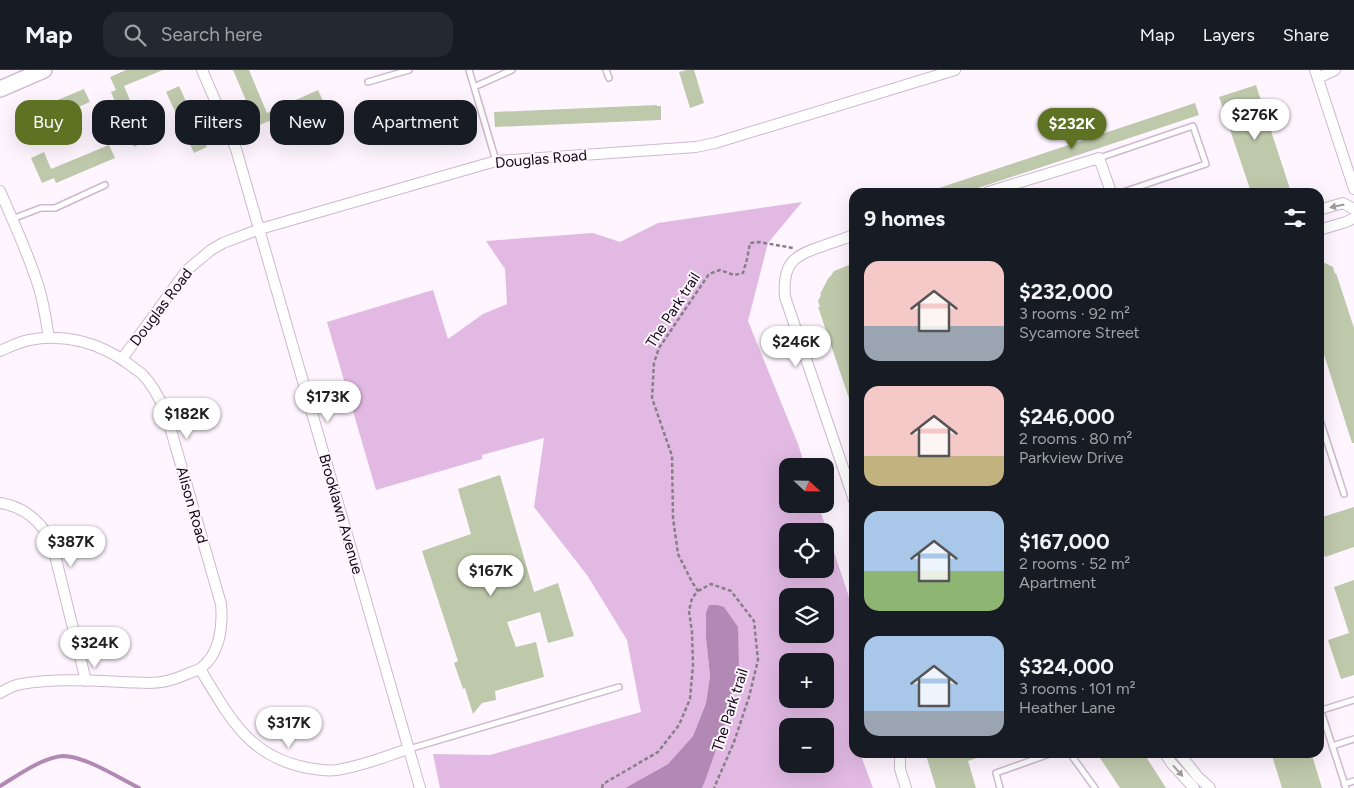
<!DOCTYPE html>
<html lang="en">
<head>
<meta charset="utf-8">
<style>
	body { margin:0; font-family:Figtree,sans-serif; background:#242831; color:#f1f3f6; height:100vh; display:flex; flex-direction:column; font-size:19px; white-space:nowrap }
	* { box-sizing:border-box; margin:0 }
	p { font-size:16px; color:#9ea1a6 }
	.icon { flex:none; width:28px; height:28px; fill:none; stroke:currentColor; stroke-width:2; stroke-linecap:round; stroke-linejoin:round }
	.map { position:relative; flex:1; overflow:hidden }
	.drawer { position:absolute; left:849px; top:118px; width:475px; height:570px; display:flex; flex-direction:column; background:#171b24; border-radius:15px; box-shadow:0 5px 20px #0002 }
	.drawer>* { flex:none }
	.banner { position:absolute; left:15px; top:30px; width:475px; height:45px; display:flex; gap:10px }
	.needle { width:32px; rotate:112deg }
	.controls { position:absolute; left:779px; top:388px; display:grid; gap:10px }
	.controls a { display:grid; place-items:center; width:55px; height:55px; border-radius:10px; background:#171b24; box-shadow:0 5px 20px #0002; font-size:25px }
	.price { position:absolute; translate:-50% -42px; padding:0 11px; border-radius:18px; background:#fff; color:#222; font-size:16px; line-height:32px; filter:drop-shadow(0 1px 2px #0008) }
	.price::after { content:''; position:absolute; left:50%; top:30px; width:15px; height:11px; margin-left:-8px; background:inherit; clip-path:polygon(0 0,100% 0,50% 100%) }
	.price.current { background:#5d7222; color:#fff }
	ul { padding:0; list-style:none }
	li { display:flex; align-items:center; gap:15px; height:125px; padding:0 15px }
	li span { display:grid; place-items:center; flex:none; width:140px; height:100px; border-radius:15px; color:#555 }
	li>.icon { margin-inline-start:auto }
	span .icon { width:60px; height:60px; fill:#fffc; stroke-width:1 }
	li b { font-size:21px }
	h2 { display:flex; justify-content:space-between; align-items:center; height:60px; padding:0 15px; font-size:21px }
	.tag { padding:0 18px; border-radius:15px; background:#171b24; box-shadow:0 5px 20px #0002; font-size:18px; line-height:45px }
	.tag.current { background:#5d7222; color:#fff }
	header { display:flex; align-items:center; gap:30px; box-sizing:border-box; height:70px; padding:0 25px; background:#171b24; border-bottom:1px solid #363941 }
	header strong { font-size:24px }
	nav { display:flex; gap:28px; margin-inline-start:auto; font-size:18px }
	.search { width:350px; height:45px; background:#242831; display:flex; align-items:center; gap:12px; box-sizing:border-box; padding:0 18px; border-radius:15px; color:#9ea1a6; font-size:19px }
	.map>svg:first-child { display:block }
	.green { fill:#e1b9e3; fill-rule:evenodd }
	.water { fill:#b289b4 }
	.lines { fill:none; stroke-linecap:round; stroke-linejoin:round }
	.stream { stroke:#b289b4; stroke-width:4 }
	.building { fill:#bec8ab }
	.service-casing { stroke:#ceb8cf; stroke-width:8 }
	.minor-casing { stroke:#ceb8cf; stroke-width:12 }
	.secondary-casing { stroke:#ceb8cf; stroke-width:18 }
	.path { stroke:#877f88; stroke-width:2.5; stroke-dasharray:4 2.5; stroke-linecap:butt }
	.service { stroke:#fff; stroke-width:5 }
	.minor { stroke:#fff; stroke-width:10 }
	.secondary { stroke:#fff; stroke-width:15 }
	.oneway { fill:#a09da0 }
	.labels { text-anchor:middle; stroke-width:4; stroke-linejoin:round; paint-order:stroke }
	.street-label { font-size:15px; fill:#110911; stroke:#fef5ff }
</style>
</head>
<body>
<header>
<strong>Map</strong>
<div class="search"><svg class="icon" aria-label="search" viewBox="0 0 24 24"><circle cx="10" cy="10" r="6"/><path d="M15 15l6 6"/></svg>Search here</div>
<nav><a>Map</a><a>Layers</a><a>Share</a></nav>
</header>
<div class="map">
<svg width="1354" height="718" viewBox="0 0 1354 718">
	<rect width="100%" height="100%" fill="#fef5ff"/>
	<path class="green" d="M802 132 768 173 748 251 798 374 805 396H788V434H818L854 542V631L851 655 854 664V682L860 683 873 718H702L730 640 739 599 706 568 710 606 706 633 693 666 668 694 625 718H440L433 684 490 685 641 642 627 570 587 505 534 437 544 368 482 385V389L376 420 327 252 433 220 448 269 483 244 507 234 505 199 486 171 593 163 620 172 658 153ZM788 461H825V499H788ZM788 526H825V564H788ZM788 591H825V629H788ZM788 656H825V694H788Z"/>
	<path class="water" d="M709 535H717L724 537 738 557 739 599 730 640 705 711 702 718H625L668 694 693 666 706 633 710 606 706 568V543Z"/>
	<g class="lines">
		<path class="stream" d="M0 716C17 706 43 687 63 686 85 686 119 708 139 718"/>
	</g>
	<path class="building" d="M126 0H163L124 16 147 71 134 77 111 22 116 20 110 7Z
		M233 0H249L267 43 318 20 324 33 272 56 269 51 257 56Z
		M687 0H694L704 33 690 38 679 2Z
		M1256 15 1291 122H1251L1219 27Z
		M179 16 207 77 194 83 166 22Z
		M84 19 90 32 30 57 24 44Z
		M1195 33 1199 45 966 122H930V121Z
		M657 35V36H661V50L495 57 494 42Z
		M109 75 115 88 56 113 54 108 42 113 31 88 44 82 51 99Z
		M1319 190 1333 197 1335 204 1336 203 1354 258V373H1352L1321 275 1319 276Z
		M854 193V337H852L818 237H820L818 231 821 225 820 224 829 207H830L834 201Z
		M500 405 534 522 558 513 574 566 548 573 540 542 507 552 516 577 536 572 544 607 495 621 496 630 482 633 473 644 465 618 463 619 454 593 458 591 422 481 471 464 458 419Z
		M1354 437V477L1325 487 1319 469V448Z
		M1354 510V605L1341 609 1328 570 1349 563 1334 517Z
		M925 682H989V684L968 691 976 718H936Z
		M1096 682H1143L1166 718H1120Z
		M1271 682H1311L1322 718H1282Z"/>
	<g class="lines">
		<g class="service-casing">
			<path id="service" d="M469 0 496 91
				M606 0 609 8
				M368 12 409 0
				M474 17 512 0
				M1099 88 1193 56 1206 94 1123 122
				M12 149 41 138H55L105 115
				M1319 347 1344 424
				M1319 635 1346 718
				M1319 641 1354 630
				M1332 676 1354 669
				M409 679 619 617
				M1069 682 1095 718
				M1344 714 1354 711
				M1000 718 996 703 1055 682"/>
		</g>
		<g class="minor-casing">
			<path id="minor" d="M202 0 236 79 420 718
				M1315 0 1354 119
				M1318 8 1335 0
				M0 121C14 153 29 185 39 218 44 234 46 251 49 268
				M988 122 1099 88 1111 122
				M1319 140 1343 133 1354 139
				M1319 160 1346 152 1354 148
				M854 165C844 169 833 172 823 176 794 185 782 193 785 227L854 430
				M0 281C9 277 19 272 29 270 65 263 101 273 130 295 134 298 138 301 142 304 153 315 160 329 166 343L221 534C223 556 220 584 201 598 197 601 191 602 187 604 174 610 163 613 149 613 107 612 63 607 21 614 13 615 7 619 0 623
				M122 289 187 200 211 180 223 173 260 159 496 91 696 77 715 73 955 0
				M0 433C25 437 41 451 52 473L86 611
				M200 599C229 646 248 687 308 698 319 700 332 702 342 699 365 695 387 686 408 679
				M900 682V699L906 718
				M1164 682 1172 694 1194 718
				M1178 682 1198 707 1210 718"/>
		</g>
		<g class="secondary-casing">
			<path id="secondary" d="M0 19 44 0"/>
		</g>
		<path class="path" d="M698 521 711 514 731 521 754 551 758 590 749 627 734 672 714 718
			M602 718 603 714 658 682 679 655 690 629 693 595 692 562 689 541 692 528 698 521 692 512 678 484 673 448 672 386 652 328 654 293 659 278 709 204 720 200 734 205 743 203 747 189 750 173 759 172 793 178"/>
		<use href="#service" class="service"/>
		<use href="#minor" class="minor"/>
		<use href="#secondary" class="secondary"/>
	</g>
	<defs><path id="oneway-solid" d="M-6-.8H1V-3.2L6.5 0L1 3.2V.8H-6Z" transform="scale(1.25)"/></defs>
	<g class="oneway">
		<use href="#oneway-solid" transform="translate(1337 136) rotate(168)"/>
		<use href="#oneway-solid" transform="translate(1178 701) rotate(48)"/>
	</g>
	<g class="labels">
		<g class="street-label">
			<text transform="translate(541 89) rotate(-5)" y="5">Douglas Road</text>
			<text transform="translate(161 237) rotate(-53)" y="5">Douglas Road</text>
			<text transform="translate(673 240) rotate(-57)" y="5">The Park trail</text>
			<text transform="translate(192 435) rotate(74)" y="5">Alison Road</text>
			<text transform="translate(341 444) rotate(74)" y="5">Brooklawn Avenue</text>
			<text transform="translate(730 640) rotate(-72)" y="5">The Park trail</text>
		</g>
	</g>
</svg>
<div class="controls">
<a><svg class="needle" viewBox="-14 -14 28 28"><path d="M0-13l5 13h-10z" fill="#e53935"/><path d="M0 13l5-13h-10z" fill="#9ea1a6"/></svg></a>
<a><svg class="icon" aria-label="locate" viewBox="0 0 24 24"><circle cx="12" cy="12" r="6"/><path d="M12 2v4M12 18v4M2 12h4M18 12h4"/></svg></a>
<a><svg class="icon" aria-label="layers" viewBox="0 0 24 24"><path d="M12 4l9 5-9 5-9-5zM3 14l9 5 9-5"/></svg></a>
<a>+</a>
<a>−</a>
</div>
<b class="price" style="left:1255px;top:71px">$276K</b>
<b class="price current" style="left:1072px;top:80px">$232K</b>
<b class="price" style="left:796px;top:298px">$246K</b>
<b class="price" style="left:328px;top:353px">$173K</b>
<b class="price" style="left:187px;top:370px">$182K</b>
<b class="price" style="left:71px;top:498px">$387K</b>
<b class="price" style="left:491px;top:527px">$167K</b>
<b class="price" style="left:95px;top:599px">$324K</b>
<b class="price" style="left:289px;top:679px">$317K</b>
<div class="banner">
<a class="tag current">Buy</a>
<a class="tag">Rent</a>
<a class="tag">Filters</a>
<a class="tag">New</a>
<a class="tag">Apartment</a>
</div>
<section class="drawer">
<h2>9 homes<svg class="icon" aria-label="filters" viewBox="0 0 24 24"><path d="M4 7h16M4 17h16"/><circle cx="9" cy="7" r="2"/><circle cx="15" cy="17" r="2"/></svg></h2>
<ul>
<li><span style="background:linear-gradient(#f6c9c9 65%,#9aa5b1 0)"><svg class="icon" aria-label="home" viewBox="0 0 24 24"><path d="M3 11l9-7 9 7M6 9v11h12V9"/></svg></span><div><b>$232,000</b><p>3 rooms · 92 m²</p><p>Sycamore Street</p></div></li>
<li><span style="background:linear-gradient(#f6c9c9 70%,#c2b280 0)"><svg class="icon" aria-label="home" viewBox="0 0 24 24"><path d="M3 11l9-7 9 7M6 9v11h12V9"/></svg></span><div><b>$246,000</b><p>2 rooms · 80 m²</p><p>Parkview Drive</p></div></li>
<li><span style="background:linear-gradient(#a9c7e8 60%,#8fb573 0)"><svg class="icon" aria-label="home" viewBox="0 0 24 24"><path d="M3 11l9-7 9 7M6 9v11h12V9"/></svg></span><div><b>$167,000</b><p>2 rooms · 52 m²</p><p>Apartment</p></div></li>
<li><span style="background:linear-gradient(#a9c7e8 75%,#9aa5b1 0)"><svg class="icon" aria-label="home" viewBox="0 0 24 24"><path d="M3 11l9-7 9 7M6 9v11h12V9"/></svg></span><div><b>$324,000</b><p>3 rooms · 101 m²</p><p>Heather Lane</p></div></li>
</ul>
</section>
</div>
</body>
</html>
